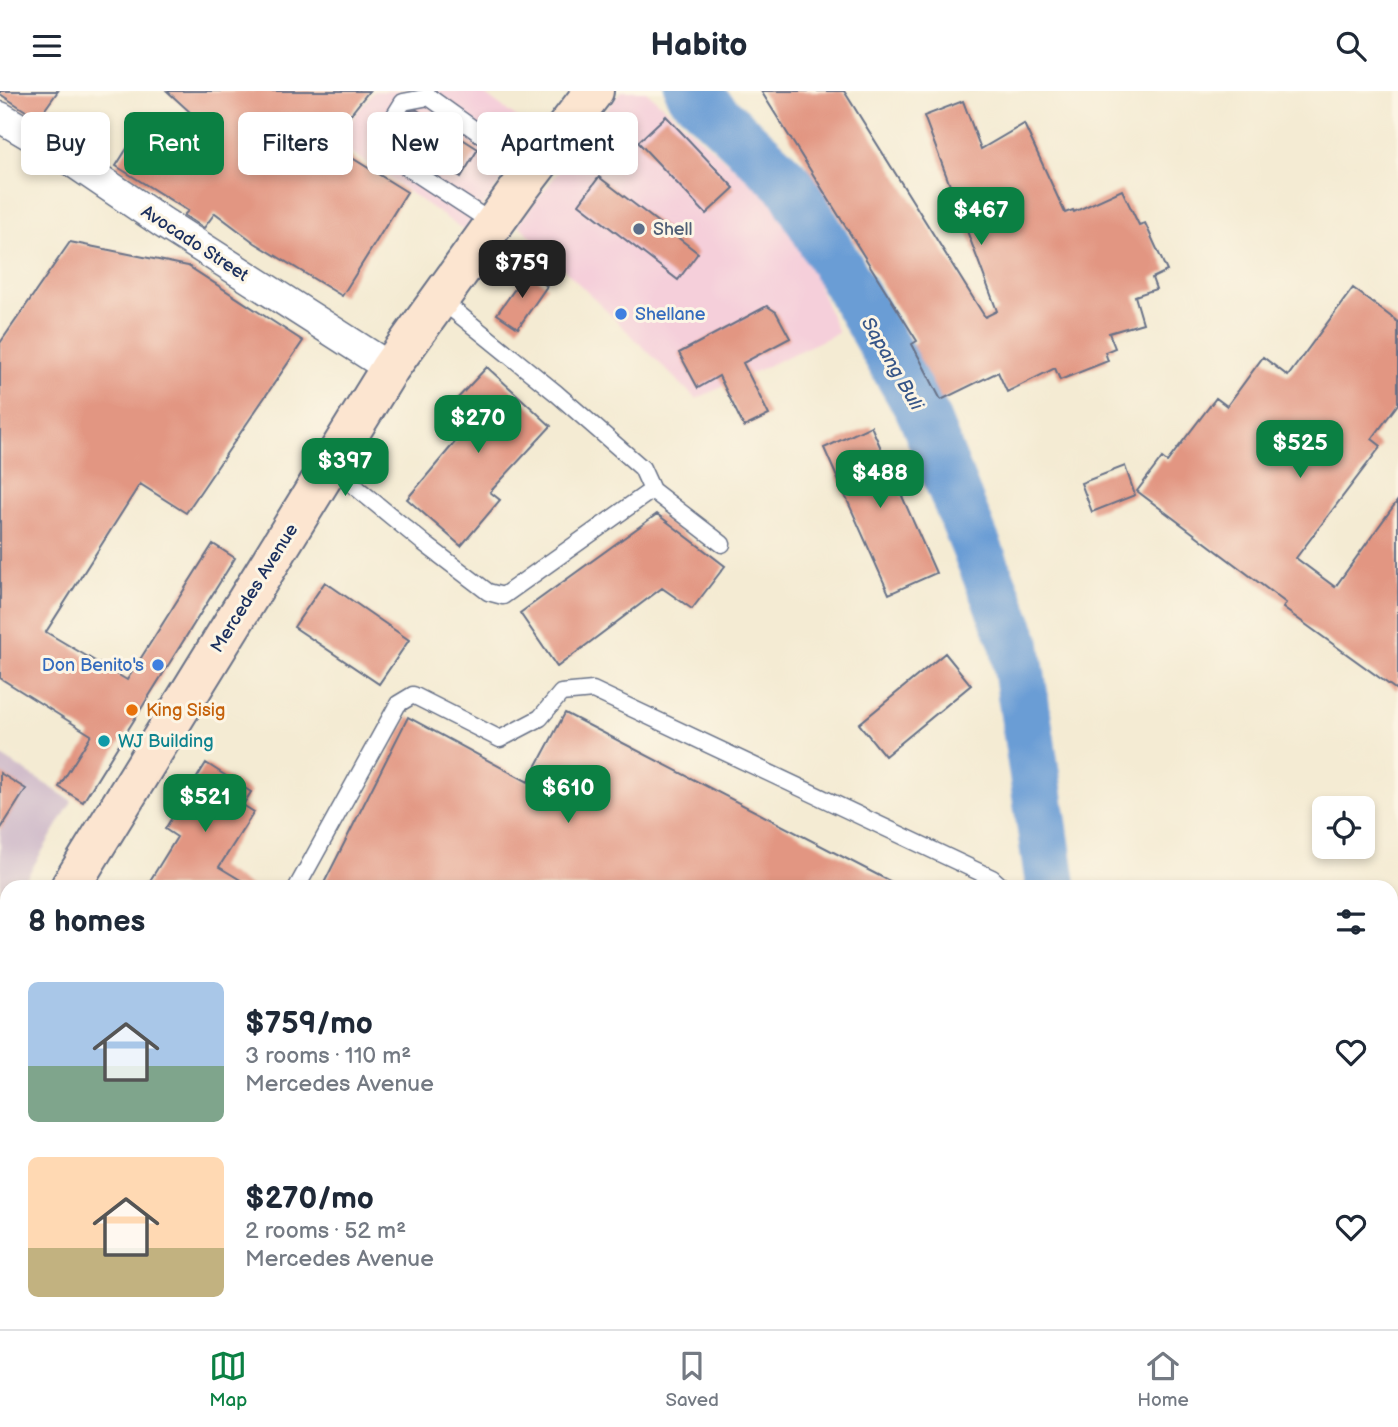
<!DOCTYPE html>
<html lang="en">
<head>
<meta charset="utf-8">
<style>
	body { margin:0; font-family:"Balsamiq Sans",sans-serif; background:#f6f6f7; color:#1f2937; height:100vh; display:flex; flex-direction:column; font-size:26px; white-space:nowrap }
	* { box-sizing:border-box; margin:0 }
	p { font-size:23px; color:#747a83 }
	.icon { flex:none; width:38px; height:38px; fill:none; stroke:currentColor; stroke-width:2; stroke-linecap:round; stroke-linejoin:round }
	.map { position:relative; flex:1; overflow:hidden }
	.sheet { position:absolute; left:0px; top:789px; width:1398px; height:450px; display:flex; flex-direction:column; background:#fff; border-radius:21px 21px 0 0; box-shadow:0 4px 10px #0003 }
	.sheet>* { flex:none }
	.banner { position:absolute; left:21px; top:21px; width:700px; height:63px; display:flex; gap:14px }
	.controls { position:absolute; left:1312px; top:705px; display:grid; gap:14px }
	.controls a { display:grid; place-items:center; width:63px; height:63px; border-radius:10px; background:#fff; box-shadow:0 4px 10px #0003; font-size:35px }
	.price { position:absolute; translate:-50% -60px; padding:0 16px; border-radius:14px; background:#0b8043; color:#fff; font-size:23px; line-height:46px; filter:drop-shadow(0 2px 4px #0008) }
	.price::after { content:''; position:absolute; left:50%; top:42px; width:21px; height:16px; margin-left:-10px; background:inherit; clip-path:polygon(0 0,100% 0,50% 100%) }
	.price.current { background:#222; color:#fff }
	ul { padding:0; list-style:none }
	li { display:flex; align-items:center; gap:21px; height:175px; padding:0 28px }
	li span { display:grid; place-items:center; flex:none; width:196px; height:140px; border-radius:10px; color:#555 }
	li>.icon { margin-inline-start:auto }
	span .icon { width:84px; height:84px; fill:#fffc; stroke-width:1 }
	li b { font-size:30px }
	h2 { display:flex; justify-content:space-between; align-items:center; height:84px; padding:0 28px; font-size:30px }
	.tag { padding:0 24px; border-radius:10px; background:#fff; box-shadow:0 4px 10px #0003; font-size:24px; line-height:63px }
	.tag.current { background:#0b8043; color:#fff }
	header { display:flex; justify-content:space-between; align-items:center; height:91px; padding:0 28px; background:#fff; font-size:32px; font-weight:600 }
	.menu { display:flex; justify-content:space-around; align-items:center; height:98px; border-top:2px solid #e0e1e3; background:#fff; font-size:19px; color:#747a83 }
	.menu a { display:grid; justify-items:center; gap:4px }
	.menu .current { color:#0b8043 }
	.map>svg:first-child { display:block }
	.built { fill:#f5cfda }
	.industrial { fill:#d1bdcb }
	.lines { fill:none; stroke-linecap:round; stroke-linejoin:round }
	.river { stroke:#6a9dd5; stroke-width:51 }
	.building { fill:#e29682 }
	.lane-casing { stroke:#677187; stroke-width:19 }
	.street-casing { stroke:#677187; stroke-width:33 }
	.secondary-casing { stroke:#677187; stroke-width:42 }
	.lane { stroke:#fff; stroke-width:16 }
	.street { stroke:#fff; stroke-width:30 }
	.secondary { stroke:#fce5d0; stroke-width:38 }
	.service-dot { fill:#5c6f8a; stroke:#fcf5e5; stroke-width:2.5 }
	.shop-dot { fill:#3f7fe0; stroke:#fcf5e5; stroke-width:2.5 }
	.food-dot { fill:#e8710a; stroke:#fcf5e5; stroke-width:2.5 }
	.culture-dot { fill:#0f9aa8; stroke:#fcf5e5; stroke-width:2.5 }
	.labels { text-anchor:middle; stroke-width:6; stroke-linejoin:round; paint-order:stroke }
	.service-label { font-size:18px; fill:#4e5e75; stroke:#fcf5e5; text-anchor:start }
	.street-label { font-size:18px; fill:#1b2f5e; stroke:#fcf5e5 }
	.shop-label { font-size:18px; fill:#366cbe; stroke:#fcf5e5; text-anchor:start }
	.food-label { font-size:18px; fill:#c56008; stroke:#fcf5e5; text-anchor:start }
	.culture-label { font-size:18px; fill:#0d838f; stroke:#fcf5e5; text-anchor:start }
	.water-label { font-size:19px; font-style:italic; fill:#375688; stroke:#fcf5e5 }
</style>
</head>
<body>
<header><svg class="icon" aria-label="menu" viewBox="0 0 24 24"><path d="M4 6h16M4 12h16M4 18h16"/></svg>Habito<svg class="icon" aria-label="search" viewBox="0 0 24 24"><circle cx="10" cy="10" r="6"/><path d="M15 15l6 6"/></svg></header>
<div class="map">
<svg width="1398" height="1238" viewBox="0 0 1398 1238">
	<rect width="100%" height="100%" fill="#fcf5e5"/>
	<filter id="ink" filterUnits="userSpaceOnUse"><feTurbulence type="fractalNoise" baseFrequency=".0143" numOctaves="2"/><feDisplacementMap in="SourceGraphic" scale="14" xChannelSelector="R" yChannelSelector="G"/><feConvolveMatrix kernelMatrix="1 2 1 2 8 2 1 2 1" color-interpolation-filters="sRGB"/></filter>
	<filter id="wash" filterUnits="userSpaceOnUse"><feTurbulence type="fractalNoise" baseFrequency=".00686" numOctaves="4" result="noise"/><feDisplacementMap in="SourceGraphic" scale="28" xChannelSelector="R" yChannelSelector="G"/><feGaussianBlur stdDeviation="1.57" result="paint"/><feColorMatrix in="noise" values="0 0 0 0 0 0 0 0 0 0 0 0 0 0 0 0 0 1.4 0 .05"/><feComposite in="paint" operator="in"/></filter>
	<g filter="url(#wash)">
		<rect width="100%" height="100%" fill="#f4ebd3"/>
		<path class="built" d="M374 0H480L536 41 465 140 335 50Z
			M621 0H646L790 126 838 242 696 308 518 133Z"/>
		<path class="industrial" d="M0 664 72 710 21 796H7V819L0 831Z"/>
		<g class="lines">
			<path class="river" d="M690 0 791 95 922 321 1015 552 1051 796
				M1391 981 1398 983
				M905 1238 910 1232"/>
		</g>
		<g id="blocks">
			<path class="building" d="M0 0H58L38 28 0 3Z
				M167 0H369L328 52 407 101 342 205 255 152 215 122 204 137 184 124 188 120 116 75 138 40 177 65 202 32Z
				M761 0H844L985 226 997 220 924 25 963 10 981 58 1024 33 1065 122 1073 119 1074 121 1122 99 1139 134 1145 132 1167 180 1152 187 1156 198 1135 205 1143 232 1109 242 1115 257 1105 261 1108 270 1060 289 1055 277 1007 301 998 281 941 309 912 253 917 250Z
				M417 19 478 58 461 86 398 45 400 36 410 20Z
				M666 25 734 97 706 123 638 51Z
				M599 86 698 162 678 189 579 113Z
				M70 151 188 175 303 250 186 422 140 393 46 541 127 589 213 453 235 467 83 711 59 696 91 644 0 587V252Z
				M527 181 547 195 518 237 497 223Z
				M1353 197 1398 231V313L1372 348 1381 355 1296 467 1335 496 1398 409V600L1283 517 1286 512 1137 400 1162 367 1167 371 1216 307 1227 315 1263 266 1288 285Z
				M767 215 776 221 790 247 743 272 769 324 744 336 719 285 698 297 679 262Z
				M487 276 551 335 490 401 500 409 461 455 407 408 461 344 441 325Z
				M871 335 936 482 889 503 824 357Z
				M1125 375 1135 404 1092 421 1081 392Z
				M657 423 725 475 692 518 662 497 557 576 520 522Z
				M325 491 409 549 379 593 294 536Z
				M945 562 971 594 885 665 859 633Z
				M565 622 901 796H322L408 626 528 691Z
				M206 672 251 701 243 714 254 721 219 776 252 796H146L177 746 165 738Z
				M0 682 26 698 0 739Z"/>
		</g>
	</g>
	<g filter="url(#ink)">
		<use href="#blocks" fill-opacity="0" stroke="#677187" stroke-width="2"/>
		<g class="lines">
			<g class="lane-casing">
				<path id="lane" d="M494 133 402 73 386 54 390 32 403 11 429 6 532 80
					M330 375 425 453 488 501 503 505 652 399 642 377 556 302 440 208
					M652 399 722 453
					M297 796 398 613 413 604 500 648 540 627 561 602 593 599 992 787 1002 796
					M0 1117 7 1120
					M247 1232 258 1238
					M716 1232 727 1238
					M136 1238 140 1232
					M824 1238 831 1232"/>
			</g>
			<g class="street-casing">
				<path id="street" d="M0 26 56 59 162 131 390 277
					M995 1232 998 1238"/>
			</g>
			<g class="secondary-casing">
				<path id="secondary" d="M70 796 390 277 519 98 594 0
					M0 906 7 896
					M0 1184 7 1188
					M92 1232 104 1238"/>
			</g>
			<use href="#lane" class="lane"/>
			<use href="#street" class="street"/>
			<use href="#secondary" class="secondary"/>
		</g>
	</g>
	<circle class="service-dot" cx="639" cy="138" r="7"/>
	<g class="shop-dot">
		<circle cx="621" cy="223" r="7"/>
		<circle cx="158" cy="574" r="7"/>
	</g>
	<circle class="food-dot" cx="132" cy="619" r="7"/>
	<circle class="culture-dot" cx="104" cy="650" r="7"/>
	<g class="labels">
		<g class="service-label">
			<text x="653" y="144">Shell</text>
		</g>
		<g class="street-label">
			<text transform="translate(195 152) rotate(33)" y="6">Avocado Street</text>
			<text transform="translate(254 497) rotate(-58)" y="6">Mercedes Avenue</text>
		</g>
		<g class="shop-label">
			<text x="635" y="229">Shellane</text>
			<text x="144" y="580" text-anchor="end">Don Benito's</text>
		</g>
		<g class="food-label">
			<text x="146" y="625">King Sisig</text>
		</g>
		<g class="culture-label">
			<text x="118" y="656">WJ Building</text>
		</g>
		<g class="water-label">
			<text transform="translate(893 272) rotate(60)" y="7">Sapang Buli</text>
		</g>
	</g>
</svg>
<div class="controls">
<a><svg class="icon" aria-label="locate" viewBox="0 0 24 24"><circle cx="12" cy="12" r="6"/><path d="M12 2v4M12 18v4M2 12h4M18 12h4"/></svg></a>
</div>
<b class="price" style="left:981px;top:156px">$467</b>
<b class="price current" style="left:522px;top:209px">$759</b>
<b class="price" style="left:478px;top:364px">$270</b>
<b class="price" style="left:1300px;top:389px">$525</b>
<b class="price" style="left:345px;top:407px">$397</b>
<b class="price" style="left:880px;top:419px">$488</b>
<b class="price" style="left:568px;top:734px">$610</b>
<b class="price" style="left:205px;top:743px">$521</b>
<div class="banner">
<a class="tag">Buy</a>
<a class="tag current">Rent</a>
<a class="tag">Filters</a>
<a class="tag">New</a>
<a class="tag">Apartment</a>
</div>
<section class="sheet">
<h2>8 homes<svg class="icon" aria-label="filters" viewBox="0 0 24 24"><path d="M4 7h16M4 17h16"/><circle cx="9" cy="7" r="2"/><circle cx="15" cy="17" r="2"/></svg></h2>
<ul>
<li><span style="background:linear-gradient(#a9c7e8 60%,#7fa58c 0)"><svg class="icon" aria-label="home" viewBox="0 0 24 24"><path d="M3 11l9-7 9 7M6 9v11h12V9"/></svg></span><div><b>$759/mo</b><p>3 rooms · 110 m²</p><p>Mercedes Avenue</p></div><svg class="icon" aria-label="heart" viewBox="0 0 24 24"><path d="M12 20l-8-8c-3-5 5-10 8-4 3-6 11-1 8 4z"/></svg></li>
<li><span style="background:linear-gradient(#ffd9b3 65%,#c2b280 0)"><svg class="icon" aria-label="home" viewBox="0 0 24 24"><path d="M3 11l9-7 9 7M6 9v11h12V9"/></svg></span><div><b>$270/mo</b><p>2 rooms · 52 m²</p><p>Mercedes Avenue</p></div><svg class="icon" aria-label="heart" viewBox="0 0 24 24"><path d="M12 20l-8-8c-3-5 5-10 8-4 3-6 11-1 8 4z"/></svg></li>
</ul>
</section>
</div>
<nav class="menu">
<a class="current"><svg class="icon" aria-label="map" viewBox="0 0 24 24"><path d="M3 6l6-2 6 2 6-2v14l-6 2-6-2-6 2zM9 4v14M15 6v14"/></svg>Map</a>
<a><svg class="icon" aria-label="saved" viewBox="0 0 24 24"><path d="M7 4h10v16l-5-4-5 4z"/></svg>Saved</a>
<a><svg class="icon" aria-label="home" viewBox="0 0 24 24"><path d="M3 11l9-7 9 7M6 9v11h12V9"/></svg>Home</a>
</nav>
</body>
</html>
